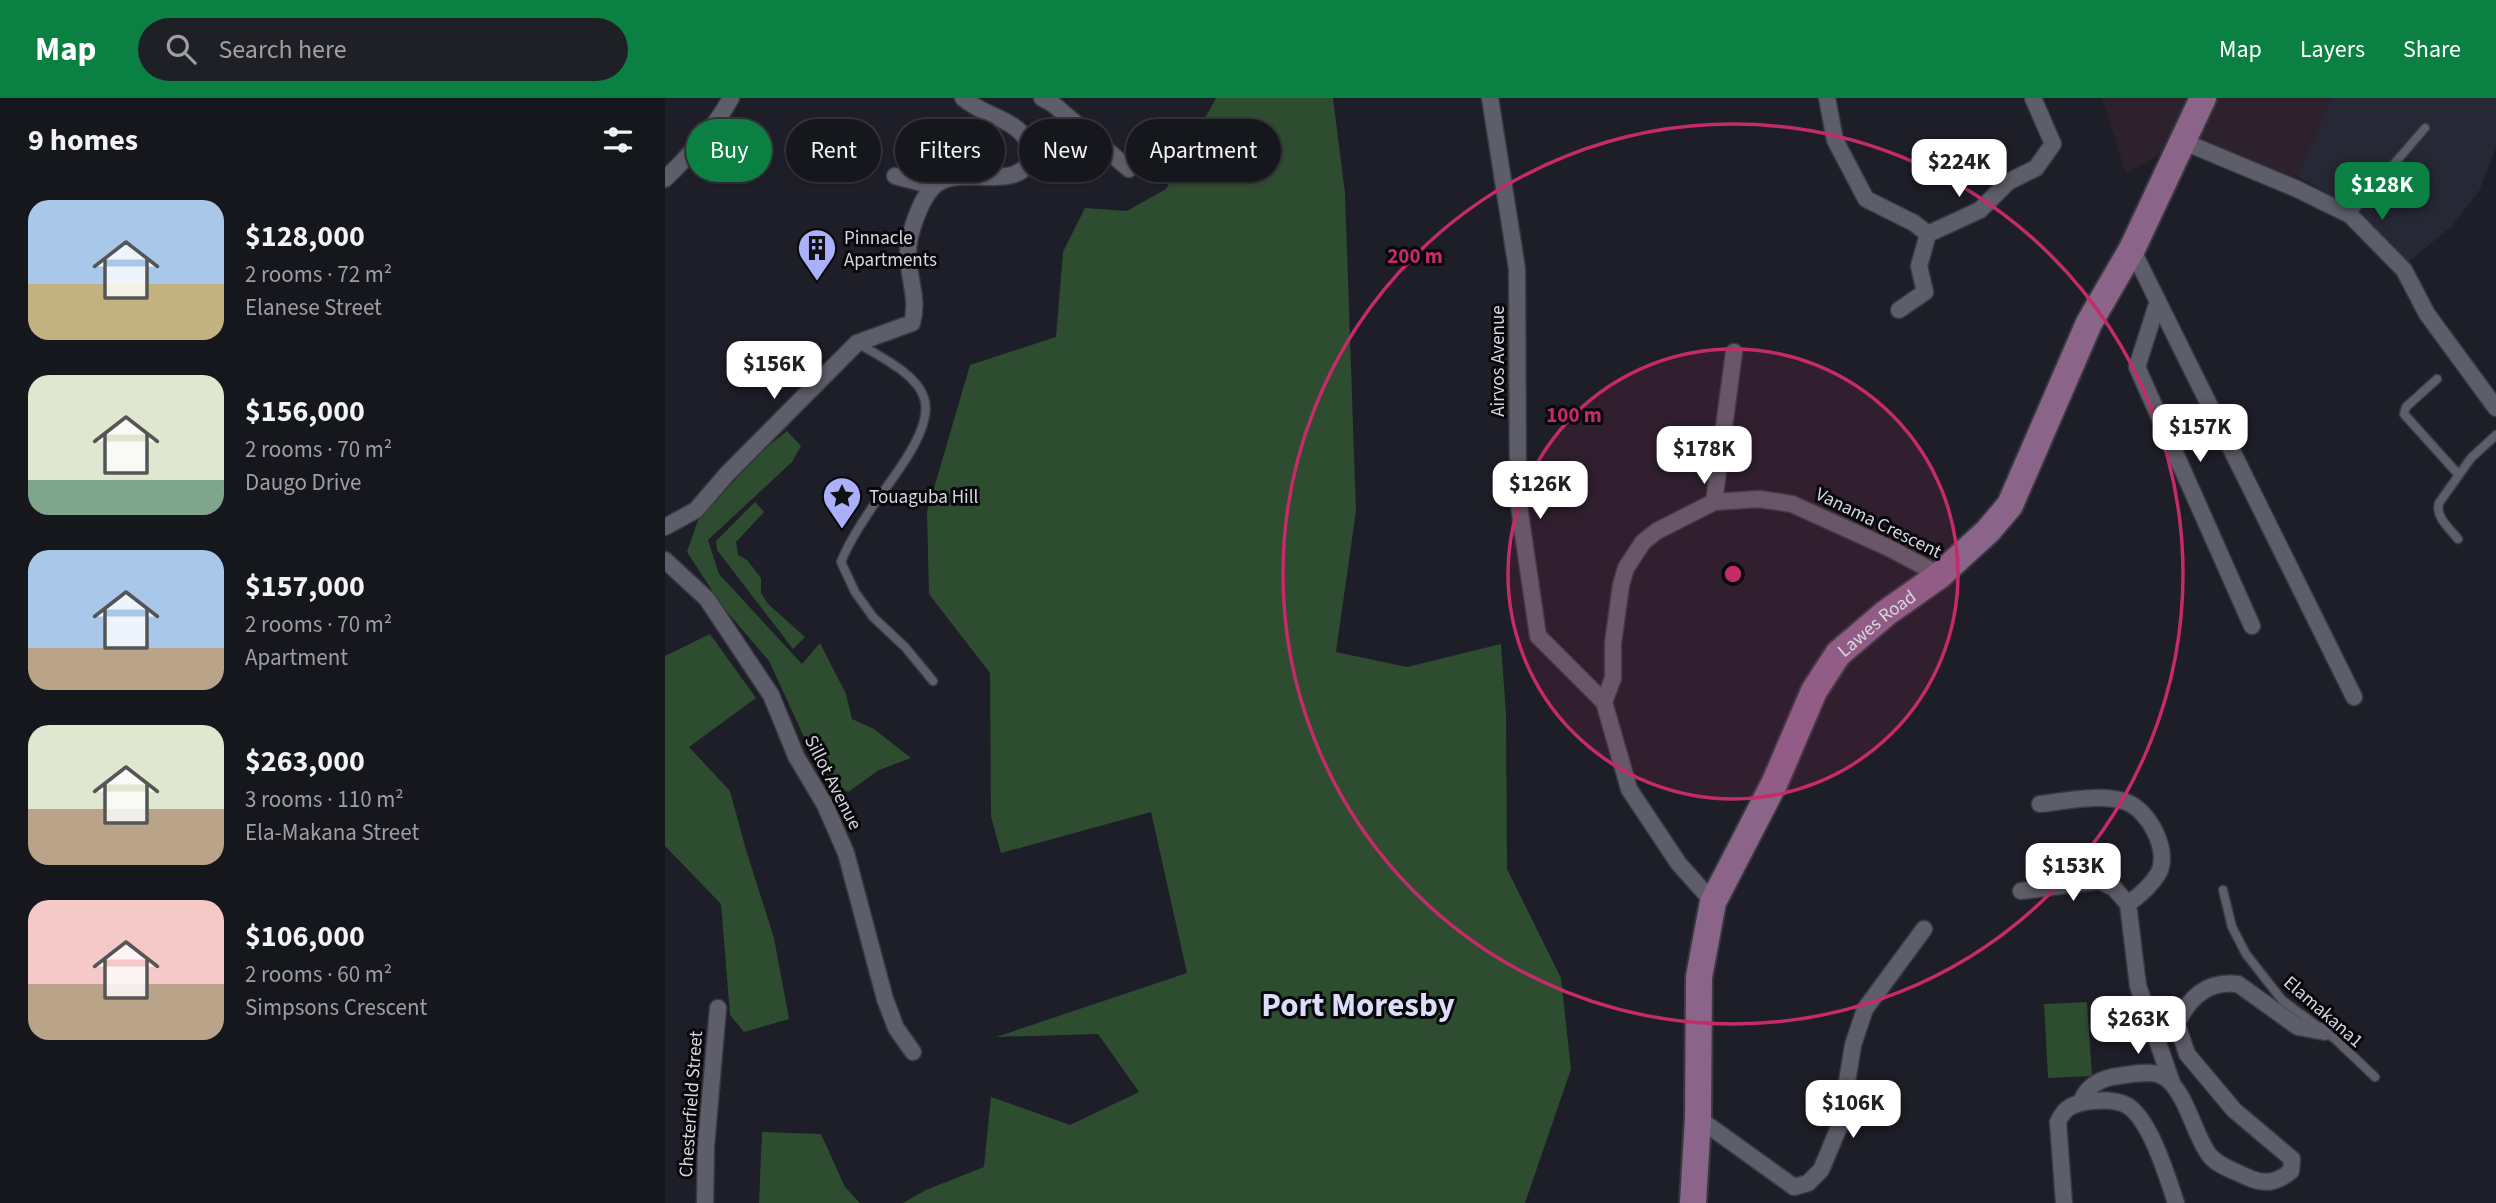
<!DOCTYPE html>
<html lang="en">
<head>
<meta charset="utf-8">
<style>
	body { margin:0; font-family:"Source Sans 3",sans-serif; background:#1f1f26; color:#f1f3f6; height:100vh; display:flex; flex-direction:column; font-size:26px; white-space:nowrap }
	* { box-sizing:border-box; margin:0 }
	p { font-size:23px; color:#9e9fa4 }
	.icon { flex:none; width:38px; height:38px; fill:none; stroke:currentColor; stroke-width:2; stroke-linecap:round; stroke-linejoin:round }
	.map { position:relative; flex:1; overflow:hidden }
	.sheet { display:flex; flex-direction:column; background:#16161d; width:665px }
	.sheet>* { flex:none }
	.guide { position:absolute; left:21px; top:21px; width:665px; height:63px; display:flex; gap:14px }
	.price { position:absolute; translate:-50% -60px; padding:0 16px; border-radius:14px; background:#fff; color:#222; font-size:23px; line-height:46px; filter:drop-shadow(0 2px 4px #0008) }
	.price::after { content:''; position:absolute; left:50%; top:42px; width:21px; height:16px; margin-left:-10px; background:inherit; clip-path:polygon(0 0,100% 0,50% 100%) }
	.price.on { background:#0b8043; color:#fff }
	ul { padding:0; list-style:none }
	li { display:flex; align-items:center; gap:21px; height:175px; padding:0 28px }
	li span { display:grid; place-items:center; flex:none; width:196px; height:140px; border-radius:21px; color:#555 }
	li>.icon { margin-inline-start:auto }
	span .icon { width:84px; height:84px; fill:#fffc; stroke-width:1 }
	li b { font-size:30px }
	h2 { display:flex; justify-content:space-between; align-items:center; height:84px; padding:0 28px; font-size:30px }
	.pill { padding:0 24px; border-radius:32px; background:#16161d; box-shadow:0 2px 5px #0004,0 0 0 2px #35353b; font-size:24px; line-height:63px }
	.pill.on { background:#0b8043; color:#fff }
	header { display:flex; align-items:center; gap:42px; box-sizing:border-box; height:98px; padding:0 35px; background:#0b8043; color:#fff }
	header strong { font-size:33px }
	nav { display:flex; gap:38px; margin-inline-start:auto; font-size:24px }
	.search { width:490px; height:63px; background:#1f1f26; display:flex; align-items:center; gap:18px; box-sizing:border-box; padding:0 24px; border-radius:38px; color:#9e9fa4; font-size:26px }
	main { display:flex; flex:1; min-height:0 }
	.map>svg:first-child { display:block }
	.commercial { fill:#2d212e }
	.built { fill:#272835 }
	.green { fill:#2e4c30 }
	.lines { fill:none; stroke-linecap:round; stroke-linejoin:round }
	.service-casing { stroke:#393a41; stroke-width:11 }
	.minor-casing { stroke:#393a41; stroke-width:19 }
	.primary-casing { stroke:#393a41; stroke-width:30 }
	.service { stroke:#5d5e69; stroke-width:8 }
	.minor { stroke:#5d5e69; stroke-width:16 }
	.primary { stroke:#8a6489; stroke-width:26 }
	.ring { fill:none; stroke:#c42b68; stroke-width:3.5 }
	.labels { text-anchor:middle; stroke-width:6; stroke-linejoin:round; paint-order:stroke }
	.poi-label { font-size:19px; fill:#d7d8de; stroke:#08080c; text-anchor:start }
	.street-label { font-size:19px; fill:#d7d8de; stroke:#08080c }
	.town-label { font-size:33px; font-weight:bold; fill:#dbdefb; stroke:#08080c }
	.centre { fill:#c42b68; stroke:#08080c; stroke-width:3.5 }
	.ring-label { font-size:21px; text-anchor:middle; font-weight:bold; fill:#c42b68; stroke:#08080c; stroke-width:6; stroke-linejoin:round; paint-order:stroke }
</style>
</head>
<body>
<header>
<strong>Map</strong>
<div class="search"><svg class="icon" aria-label="search" viewBox="0 0 24 24"><circle cx="10" cy="10" r="6"/><path d="M15 15l6 6"/></svg>Search here</div>
<nav><a>Map</a><a>Layers</a><a>Share</a></nav>
</header>
<main>
<section class="sheet">
<h2>9 homes<svg class="icon" aria-label="filters" viewBox="0 0 24 24"><path d="M4 7h16M4 17h16"/><circle cx="9" cy="7" r="2"/><circle cx="15" cy="17" r="2"/></svg></h2>
<ul>
<li><span style="background:linear-gradient(#a9c7e8 60%,#c2b280 0)"><svg class="icon" aria-label="home" viewBox="0 0 24 24"><path d="M3 11l9-7 9 7M6 9v11h12V9"/></svg></span><div><b>$128,000</b><p>2 rooms · 72 m²</p><p>Elanese Street</p></div></li>
<li><span style="background:linear-gradient(#dfe7d0 75%,#7fa58c 0)"><svg class="icon" aria-label="home" viewBox="0 0 24 24"><path d="M3 11l9-7 9 7M6 9v11h12V9"/></svg></span><div><b>$156,000</b><p>2 rooms · 70 m²</p><p>Daugo Drive</p></div></li>
<li><span style="background:linear-gradient(#a9c7e8 70%,#b9a48a 0)"><svg class="icon" aria-label="home" viewBox="0 0 24 24"><path d="M3 11l9-7 9 7M6 9v11h12V9"/></svg></span><div><b>$157,000</b><p>2 rooms · 70 m²</p><p>Apartment</p></div></li>
<li><span style="background:linear-gradient(#dfe7d0 60%,#b9a48a 0)"><svg class="icon" aria-label="home" viewBox="0 0 24 24"><path d="M3 11l9-7 9 7M6 9v11h12V9"/></svg></span><div><b>$263,000</b><p>3 rooms · 110 m²</p><p>Ela-Makana Street</p></div></li>
<li><span style="background:linear-gradient(#f6c9c9 60%,#b9a48a 0)"><svg class="icon" aria-label="home" viewBox="0 0 24 24"><path d="M3 11l9-7 9 7M6 9v11h12V9"/></svg></span><div><b>$106,000</b><p>2 rooms · 60 m²</p><p>Simpsons Crescent</p></div></li>
</ul>
</section>
<div class="map">
<svg width="1831" height="1105" viewBox="0 0 1831 1105">
	<rect width="100%" height="100%" fill="#1d1e27"/>
	<path class="commercial" d="M1437 0H1667L1632 78 1619 95 1570 72 1517 43 1461 76Z"/>
	<path class="built" d="M1667 0H1831V50L1814 93 1787 128 1740 167 1684 108 1632 78Z"/>
	<path class="green" d="M551 0H668L680 95 691 413 671 554 742 569 836 546 841 616 842 771 896 880 906 971 860 1105H238L261 1092 319 1069 326 999 405 1027 474 994 433 936 331 939 522 875 486 714 336 755 326 719 325 575 264 496 262 414 305 267 391 239 398 154 420 110 462 113 501 91Z
		M122 333 136 348 127 364 43 442 54 476 137 566 155 545 181 596 187 621 209 631 246 660 214 672 183 694 157 678 104 563 58 509 22 454 33 422 97 353Z
		M90 404 99 414 71 444 73 457 82 462 96 480V495L103 506 140 539 128 551 52 452 51 443Z
		M45 536 91 600 24 649 65 693 81 752 109 840 124 921 79 934 65 917 56 806 0 748V558Z
		M1422 904 1427 978 1383 980 1379 906Z
		M97 1034 156 1036 180 1089 195 1105H94Z"/>
	<g class="lines">
		<g class="service-casing">
			<path id="service" d="M1685 117 1760 30
				M194 246C214 258 252 276 259 300 270 331 224 384 208 408 196 426 184 444 176 464L190 494 208 519 240 549 268 583
				M1772 281 1741 309 1739 316 1793 376
				M1793 441C1785 431 1770 419 1774 405L1806 360 1831 337
				M1558 792 1567 829 1581 856 1617 902 1670 941 1710 979"/>
		</g>
		<g class="minor-casing">
			<path id="minor" d="M377 0 388 6 464 71
				M825 0 852 171 853 401 873 538 939 604 964 691 1014 766 1048 804
				M1162 0 1170 42 1201 101 1249 125 1263 136
				M1517 43 1632 91 1685 117 1739 172 1762 216 1831 310
				M230 78 257 85 277 83
				M0 81C25 57 49 31 66 0
				M1467 151 1689 599
				M1493 203 1472 269 1587 528
				M1234 212 1260 194 1254 168 1263 136 1315 112 1343 84 1371 70 1388 46 1368 0
				M1049 404 1069 254
				M0 429 31 412 62 376 192 245 247 225C254 201 243 180 243 155 243 137 255 103 267 90 293 61 360 102 368 52 352 18 324 22 298 0
				M0 462 42 501 106 597 131 658 160 707 181 755 220 901 231 930 248 954
				M939 604 948 580V545L956 487 961 470 978 444 992 433 1049 404 1094 401 1127 406 1224 450 1275 477
				M1375 706C1402 703 1435 695 1461 704 1484 712 1506 754 1493 776 1485 789 1474 798 1463 806L1473 888 1507 985
				M1356 793 1434 783 1449 790 1463 806
				M1416 1005C1420 990 1433 982 1447 979 1461 977 1482 972 1495 977 1521 988 1528 1037 1545 1058 1555 1069 1570 1073 1582 1079 1599 1087 1612 1085 1626 1073L1627 1061 1569 1012 1522 956 1512 926C1524 899 1543 882 1573 886L1633 929 1660 934
				M1033 1020 1129 1089 1143 1085 1156 1072 1175 1027 1188 947 1200 911 1259 831
				M40 1105 41 1048 53 910
				M1399 1105 1393 1024C1400 1008 1410 1005 1427 1003 1437 1002 1450 1002 1459 1006 1484 1016 1503 1081 1511 1105"/>
		</g>
		<g class="primary-casing">
			<g id="primary">
				<path id="s1" d="M1028 1105 1033 1020 1034 879 1048 804 1110 684 1149 593 1173 556 1221 515 1275 477 1323 433 1345 407 1424 225 1467 151 1538 0"/>
			</g>
		</g>
		<use href="#service" class="service"/>
		<use href="#minor" class="minor"/>
		<use href="#primary" class="primary"/>
	</g>
	<circle cx="1068" cy="476" r="225" fill="#c42b68" fill-opacity=".12"/>
	<g class="ring">
		<circle cx="1068" cy="476" r="225"/>
		<circle cx="1068" cy="476" r="450"/>
	</g>
	<defs>
		<g id="building-pin" transform="scale(2.0125)"><path d="M0 17L-7.5 6A9.5 9.5 0 1 1 7.5 6Z" fill="#aab0fb" stroke="#08080c"/><path d="M-4-6H4V6H1V3H-1V6H-4ZM-2.5-4.3h1.7v1.8h-1.7ZM.8-4.3h1.7v1.8H.8ZM-2.5-1h1.7V.8h-1.7ZM.8-1h1.7V.8H.8Z" fill="#111"/></g>
		<g id="sight-pin" transform="scale(2.0125)"><path d="M0 17L-7.5 6A9.5 9.5 0 1 1 7.5 6Z" fill="#aab0fb" stroke="#08080c"/><path d="M0-6L1.8-2.2L6-1.7L2.9 1.2L3.7 5.4L0 3.3L-3.7 5.4L-2.9 1.2L-6-1.7L-1.8-2.2Z" fill="#111"/></g>
	</defs>
	<g fill-rule="evenodd">
		<use href="#building-pin" x="152" y="150"/>
		<use href="#sight-pin" x="177" y="398"/>
	</g>
	<g class="labels">
		<g class="poi-label">
			<text x="179" y="146">Pinnacle<tspan x="179" dy="22">Apartments</tspan></text>
			<text x="204" y="405">Touaguba Hill</text>
		</g>
		<g class="street-label">
			<text transform="translate(832 263) rotate(-90)" y="7">Airvos Avenue</text>
			<text transform="translate(1214 424) rotate(26)" y="7">Vanama Crescent</text>
			<text dy="7" stroke="none"><textPath href="#s1" startOffset="630">Lawes Road</textPath></text>
			<text transform="translate(169 684) rotate(63)" y="7">Sillot Avenue</text>
			<text transform="translate(1659 913) rotate(41)" y="7">Elamakana1</text>
			<text transform="translate(25 1006) rotate(-86)" y="7">Chesterfield Street</text>
		</g>
		<g class="town-label">
			<text x="693" y="918">Port Moresby</text>
		</g>
	</g>
	<circle cx="1068" cy="476" r="10" class="centre"/>
	<g class="ring-label">
		<text x="750" y="165">200 m</text>
		<text x="909" y="324">100 m</text>
	</g>
</svg>
<b class="price" style="left:1294px;top:101px">$224K</b>
<b class="price on" style="left:1717px;top:124px">$128K</b>
<b class="price" style="left:109px;top:303px">$156K</b>
<b class="price" style="left:1535px;top:366px">$157K</b>
<b class="price" style="left:1039px;top:388px">$178K</b>
<b class="price" style="left:875px;top:423px">$126K</b>
<b class="price" style="left:1408px;top:805px">$153K</b>
<b class="price" style="left:1473px;top:958px">$263K</b>
<b class="price" style="left:1188px;top:1042px">$106K</b>
<div class="guide">
<a class="pill on">Buy</a>
<a class="pill">Rent</a>
<a class="pill">Filters</a>
<a class="pill">New</a>
<a class="pill">Apartment</a>
</div>
</div>
</main>
</body>
</html>
